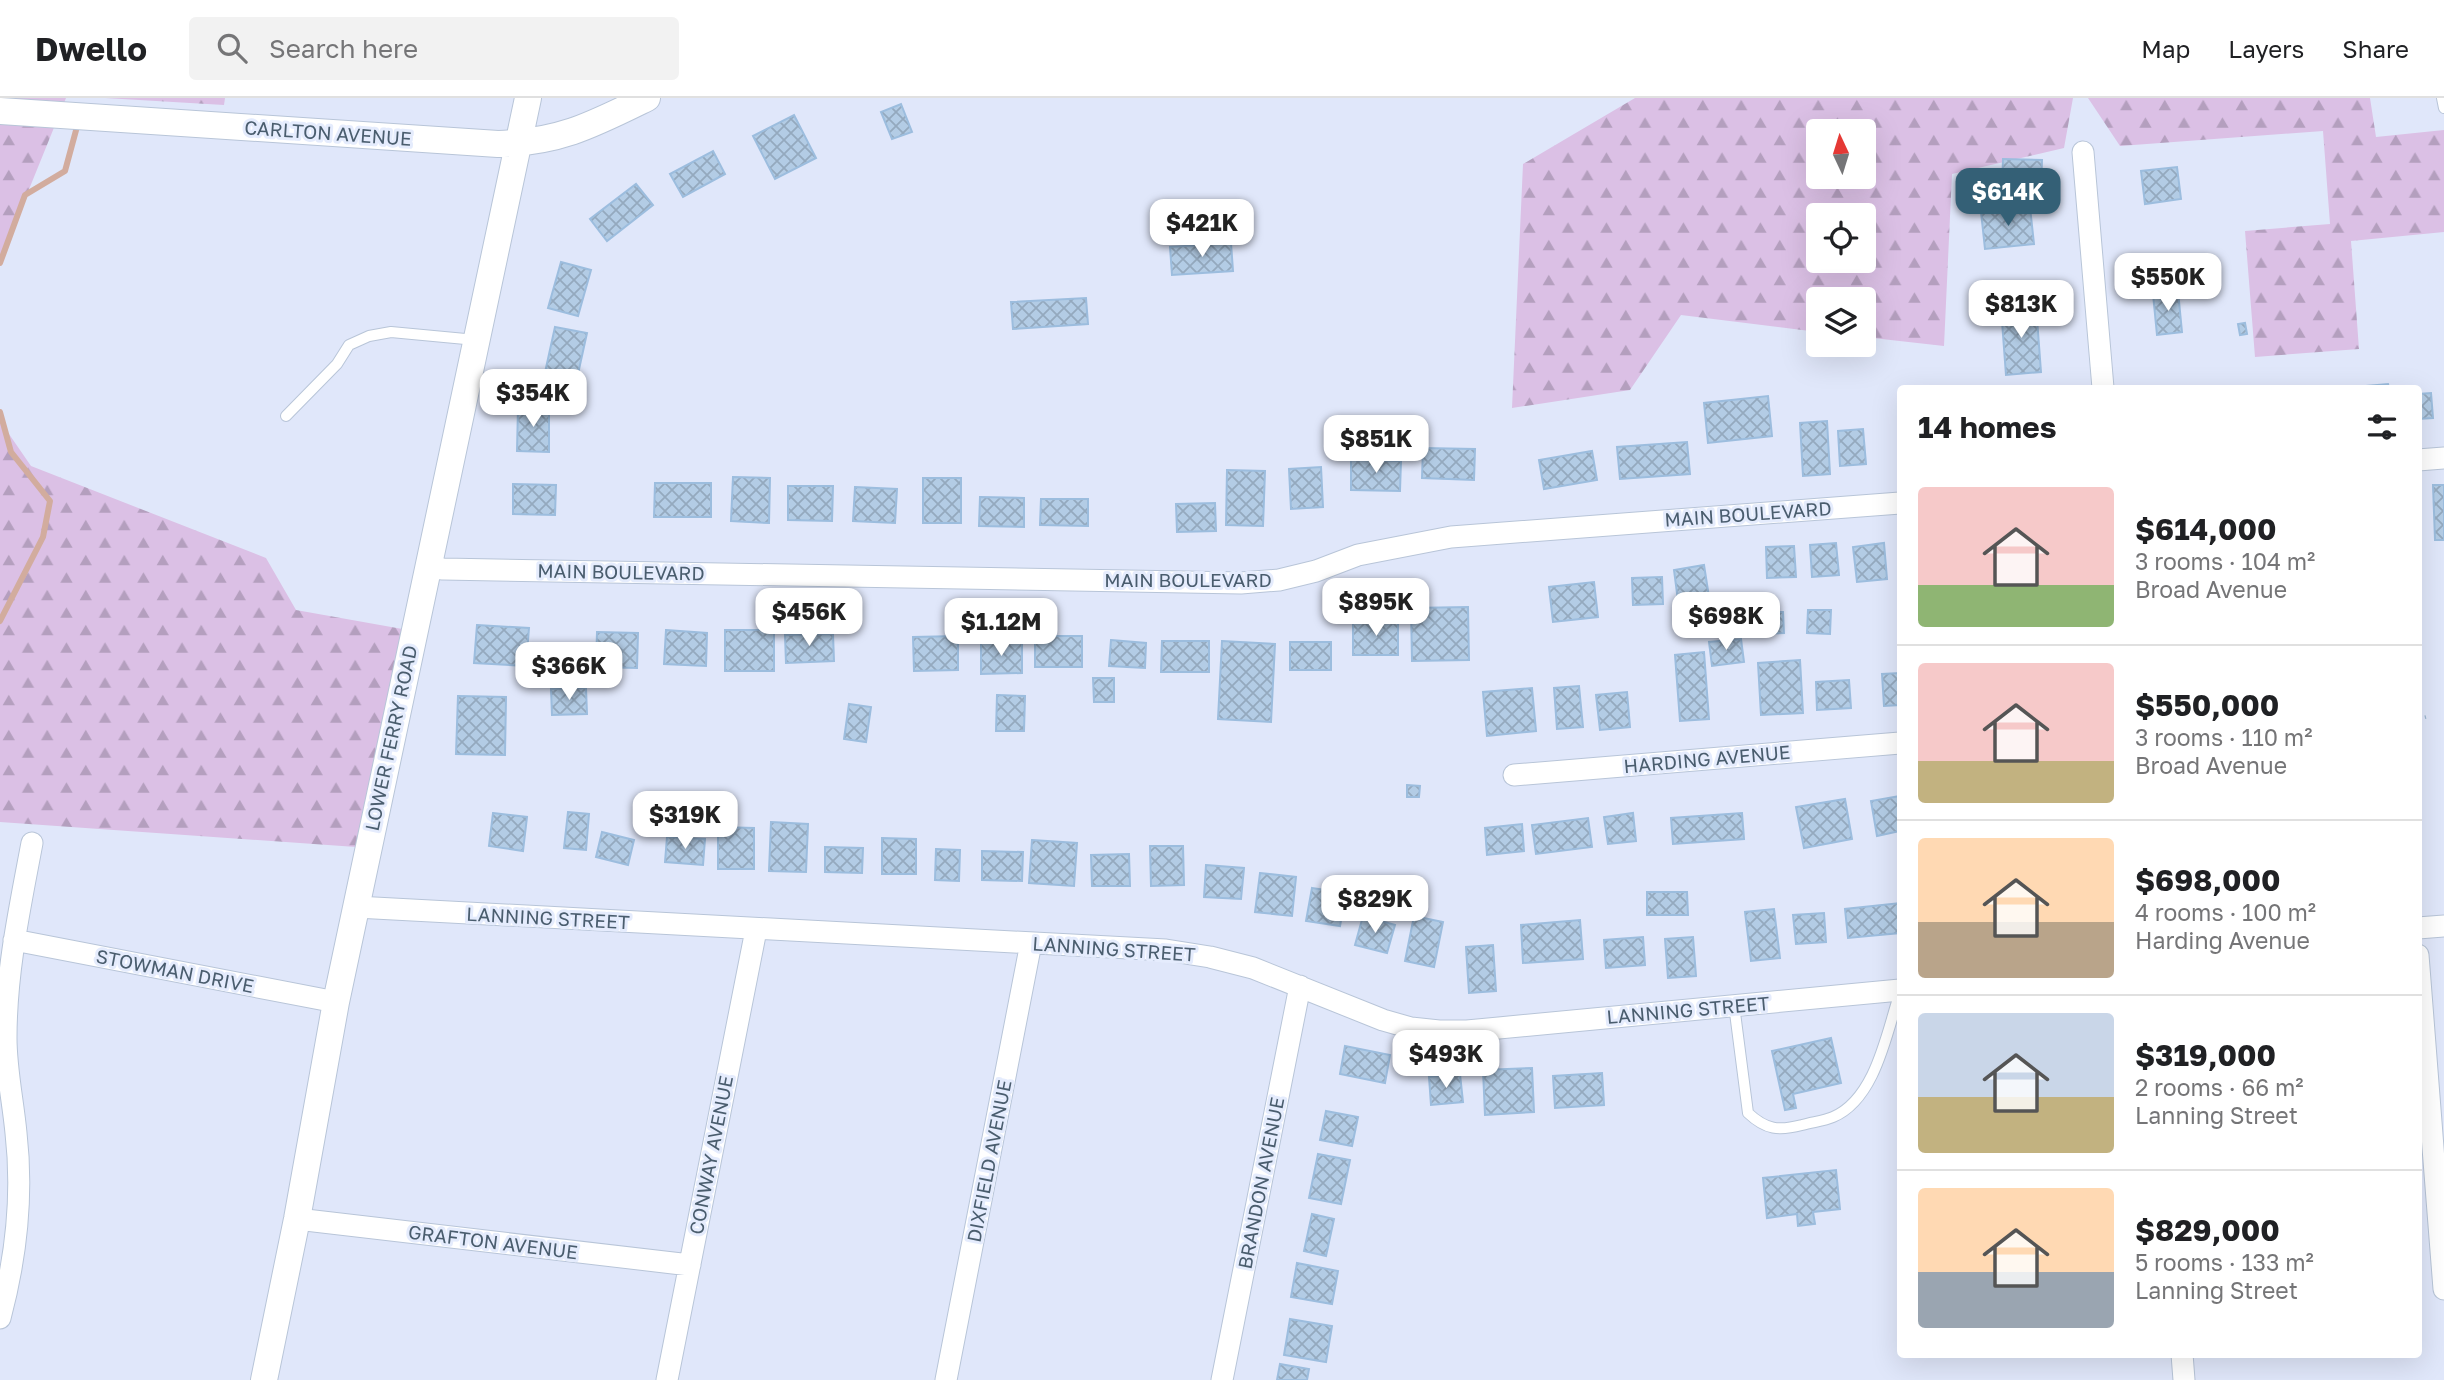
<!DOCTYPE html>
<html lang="en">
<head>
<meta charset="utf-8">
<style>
	body { margin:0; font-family:"Golos Text",sans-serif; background:#f2f2f2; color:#202124; height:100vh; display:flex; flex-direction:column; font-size:26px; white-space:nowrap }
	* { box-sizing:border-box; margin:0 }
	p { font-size:23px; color:#757577 }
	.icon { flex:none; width:38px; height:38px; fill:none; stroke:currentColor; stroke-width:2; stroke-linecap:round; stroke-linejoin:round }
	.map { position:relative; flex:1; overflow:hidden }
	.sheet { position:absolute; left:1897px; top:287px; width:525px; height:973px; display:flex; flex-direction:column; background:#fff; border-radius:7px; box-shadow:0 7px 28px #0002 }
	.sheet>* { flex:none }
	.needle { width:46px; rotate:356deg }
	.controls { position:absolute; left:1806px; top:21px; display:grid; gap:14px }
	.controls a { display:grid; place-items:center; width:70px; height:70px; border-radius:7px; background:#fff; box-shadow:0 7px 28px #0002; font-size:35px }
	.price { position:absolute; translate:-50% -60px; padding:0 16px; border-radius:14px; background:#fff; color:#222; font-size:23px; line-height:46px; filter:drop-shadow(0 2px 4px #0008) }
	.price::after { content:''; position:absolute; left:50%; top:42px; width:21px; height:16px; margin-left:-10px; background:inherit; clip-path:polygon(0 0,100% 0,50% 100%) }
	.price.current { background:#346076; color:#fff }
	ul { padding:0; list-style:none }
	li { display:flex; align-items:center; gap:21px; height:175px; padding:0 21px }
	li+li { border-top:2px solid #e0e0e0 }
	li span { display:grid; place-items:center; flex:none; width:196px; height:140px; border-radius:7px; color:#555 }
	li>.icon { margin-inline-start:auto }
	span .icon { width:84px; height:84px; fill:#fffc; stroke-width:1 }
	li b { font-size:30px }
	h2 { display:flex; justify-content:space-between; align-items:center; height:84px; padding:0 21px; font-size:30px }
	header { display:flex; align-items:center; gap:42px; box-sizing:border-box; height:98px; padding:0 35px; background:#fff; border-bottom:2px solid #e0e0e0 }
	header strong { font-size:33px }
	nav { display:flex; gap:38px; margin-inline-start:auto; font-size:24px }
	.search { width:490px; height:63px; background:#f2f2f2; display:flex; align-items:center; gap:18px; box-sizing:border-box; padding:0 24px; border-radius:7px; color:#757577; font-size:26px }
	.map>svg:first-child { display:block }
	.forest { fill:url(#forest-firs); fill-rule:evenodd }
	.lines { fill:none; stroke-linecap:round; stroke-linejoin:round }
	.stream { stroke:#d2ac9e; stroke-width:6 }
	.building { fill:url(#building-cross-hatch); stroke:#9cbdde; stroke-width:2 }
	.service-casing { stroke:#b8c5d8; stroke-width:12 }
	.minor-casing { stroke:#b8c5d8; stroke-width:23 }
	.tertiary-casing { stroke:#b8c5d8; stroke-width:28 }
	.path { stroke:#9eb7d1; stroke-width:3.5; stroke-dasharray:2 5; stroke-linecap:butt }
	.service { stroke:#fff; stroke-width:10 }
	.minor { stroke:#fff; stroke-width:21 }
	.tertiary { stroke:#fff; stroke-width:26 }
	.labels { text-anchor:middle; stroke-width:6; stroke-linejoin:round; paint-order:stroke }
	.street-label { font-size:19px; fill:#4a5d6e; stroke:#e5ecfd }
</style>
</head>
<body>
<header>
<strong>Dwello</strong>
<div class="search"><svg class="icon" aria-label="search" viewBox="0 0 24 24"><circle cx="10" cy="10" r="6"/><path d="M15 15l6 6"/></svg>Search here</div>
<nav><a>Map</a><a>Layers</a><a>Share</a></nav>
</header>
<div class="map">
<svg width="2444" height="1282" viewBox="0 0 2444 1282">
	<defs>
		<pattern id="forest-firs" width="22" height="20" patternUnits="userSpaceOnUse" patternTransform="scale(1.75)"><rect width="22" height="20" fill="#dbc0e5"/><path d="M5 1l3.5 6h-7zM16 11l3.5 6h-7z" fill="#b49fbe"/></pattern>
		<pattern id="building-cross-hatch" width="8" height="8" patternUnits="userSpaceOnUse" patternTransform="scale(1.75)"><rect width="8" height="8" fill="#b3cce5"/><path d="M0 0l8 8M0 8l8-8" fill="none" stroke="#94a9be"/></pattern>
	</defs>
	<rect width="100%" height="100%" fill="#e0e7fa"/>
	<path class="forest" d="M0 0H66L0 163Z
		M105 0H225L224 7Z
		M1635 0H2073L2064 50 1952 76 1944 248 1864 239V201H1818V234L1681 217 1630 292 1512 310 1523 66ZM1818 33H1864V79H1818ZM1818 117H1864V163H1818Z
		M2088 0H2370L2376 39 2444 32V134L2351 143 2359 251 2255 259 2245 133 2330 126 2323 33 2120 48Z
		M0 323 31 368 266 460 296 512 408 532 356 749 0 724Z"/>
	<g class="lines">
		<path class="stream" d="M0 165 25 97 65 73 78 25
			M0 314 11 354 50 403 43 439 0 523"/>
	</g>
	<path class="building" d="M901 6 912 34 892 41 881 14Z
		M794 17 816 60 775 81 753 38Z
		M713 53 725 76 683 99 670 76Z
		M2003 61 2042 62 2041 90H2002Z
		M2177 69 2181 101 2145 106 2141 73Z
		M636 86 653 107 607 143 590 121Z
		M2030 109 2034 146 1985 151 1981 114Z
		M1231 145 1233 173 1172 177 1170 149Z
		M561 164 591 172 578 218 548 210Z
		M2178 193 2182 234 2157 237 2153 196Z
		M1086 200 1088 226 1013 231 1011 204Z
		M2036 207 2041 274 2006 277 2001 210Z
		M2245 225 2247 236 2240 237 2238 226Z
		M555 229 587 235 576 285 544 279Z
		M2388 286 2389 290H2355V289Z
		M2431 295 2433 320 2418 321V296Z
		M1768 298 1772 338 1708 345 1704 305Z
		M518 309H549V354L517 353Z
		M1827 323 1830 376 1803 378 1800 325Z
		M1863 331 1866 366 1840 368 1838 333Z
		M1687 344 1690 376 1620 381 1617 349Z
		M1423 350 1475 351 1474 382 1422 380Z
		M1592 353 1597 382 1544 391 1539 362Z
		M1351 362 1401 363 1400 393 1351 392Z
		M1321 369 1323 409 1291 411 1289 371Z
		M1227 372 1265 373 1263 428 1226 427Z
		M733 379 770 380 769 425 731 423Z
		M923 380H961V425H923Z
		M655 385H711V419H654Z
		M513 386 556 387 555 417 513 416Z
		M2433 387H2444V442H2435Z
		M788 388H833L832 423 788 422Z
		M855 389 897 391 895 425 853 423Z
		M980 399 1024 400V429L979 428Z
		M1041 401H1088V428L1040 427Z
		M1215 405 1216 433 1177 434 1176 406Z
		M1836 445 1839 477 1812 479 1810 447Z
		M1884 445 1887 481 1857 484 1853 449Z
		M1794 448 1796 479 1767 480 1766 449Z
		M1704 467 1709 499 1678 503 1674 472Z
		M1662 479 1663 506 1633 507 1632 480Z
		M1594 484 1598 519 1553 524 1549 489Z
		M1468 509 1469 562 1412 563 1411 510Z
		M1808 512H1831L1830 536 1807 535Z
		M1759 514H1783L1784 535 1760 536Z
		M1353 524H1398V557H1353Z
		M477 527 529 530 526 568 474 565Z
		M666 532 707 535 706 568 664 566Z
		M725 532H774V573H725Z
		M597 534 638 535 637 570 596 569Z
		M833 536 834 563 786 565 785 537Z
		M958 538V572L914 573 913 539Z
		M1035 538H1082V569H1035Z
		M1741 541 1744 564 1712 568 1709 544Z
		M1111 542 1146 545 1145 570 1109 568Z
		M1162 543H1209V574H1161Z
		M1222 543 1275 546 1271 624 1218 621Z
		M1022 544V575L981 576V545Z
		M1290 544H1331V572H1290Z
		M1704 554 1709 621 1680 623 1675 557Z
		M1800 562 1803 615 1761 617 1758 565Z
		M1900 575V607L1884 608 1882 576Z
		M1093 580H1114V604H1094Z
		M1849 582 1851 610 1817 612 1816 584Z
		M1579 588 1583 629 1557 631 1554 590Z
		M586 590 587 616 552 617 551 591Z
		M1532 590 1536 633 1487 638 1483 594Z
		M1627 594 1630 629 1600 632 1596 597Z
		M997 597 1025 598 1024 633H996Z
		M458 598 506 599 505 657 456 656Z
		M849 606 871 609 866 644 844 641Z
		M1407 687 1420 688 1419 699H1407Z
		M1900 698V733L1877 738 1871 703Z
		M1845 701 1852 741 1804 750 1796 709Z
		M568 714 589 716 586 752 564 750Z
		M493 715 527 719 523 753 489 748Z
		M1633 715 1636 743 1608 746 1604 719Z
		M1742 715 1744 741 1673 746 1671 720Z
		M1588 720 1592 749 1536 756 1532 727Z
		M771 724 808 726 806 774 769 773Z
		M1522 726 1524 753 1487 757 1485 730Z
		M718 729 754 730V771H718Z
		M602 734 634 742 628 767 596 759Z
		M667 739 705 741 703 767 665 764Z
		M882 740 916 741V776H882Z
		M1032 742 1077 745 1074 788 1029 785Z
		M1150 748H1183L1184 787 1151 788Z
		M825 749 863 750 862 775 825 774Z
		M936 751 960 752 959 783 935 782Z
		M982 753 1023 754 1022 783 982 782Z
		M1129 756 1130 788H1092L1091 757Z
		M1206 767 1244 770 1241 801 1204 799Z
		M1260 775 1296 779 1292 818 1255 814Z
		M1312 790 1346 795 1340 828 1306 823Z
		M1647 794H1687L1688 817H1647Z
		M1900 805V835L1848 840 1845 811Z
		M1774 811 1780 860 1751 863 1745 814Z
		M1824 815 1826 844 1796 846 1793 817Z
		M1363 818 1395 827 1387 855 1355 847Z
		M1414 818 1443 824 1434 869 1405 863Z
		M1580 822 1583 861 1523 865 1521 827Z
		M1643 839 1645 867 1606 870 1604 842Z
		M1693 839 1696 878 1668 880 1665 841Z
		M1493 847 1496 893 1469 895 1466 849Z
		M1831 940 1841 985 1793 996 1796 1010 1785 1012 1772 953Z
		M1345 948 1390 957 1385 985 1340 976Z
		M1532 970 1534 1014 1485 1017 1483 972Z
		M1602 975 1604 1007 1555 1010 1553 978Z
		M1460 976 1463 1004 1431 1007 1429 979Z
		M1326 1013 1358 1019 1352 1048 1320 1042Z
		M1318 1056 1350 1062 1341 1106 1309 1100Z
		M1836 1072 1840 1111 1813 1114 1815 1126 1798 1128 1797 1116 1767 1120 1763 1080Z
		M1312 1116 1334 1121 1326 1158 1304 1153Z
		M1297 1165 1338 1173 1332 1206 1291 1199Z
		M1290 1221 1332 1228 1326 1264 1284 1257Z
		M1280 1266 1309 1271 1307 1282H1277Z"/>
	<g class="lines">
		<g class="service-casing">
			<path id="service" d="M2442 0 2444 10
				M286 318 337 266 349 247 369 238 391 234 476 242
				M1734 907 1748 1015C1766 1032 1779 1033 1802 1027 1812 1024 1824 1023 1833 1019 1876 1001 1887 933 1900 894"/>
		</g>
		<g class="minor-casing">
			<path id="minor" d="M2083 54 2103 290
				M2418 362 2444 360
				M427 469 443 471 1241 485 1279 482 1316 473 1358 457 1451 439 1900 405
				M1514 677 1900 645
				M356 809 1166 852 1210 859 1253 870 1383 922 1411 930 1439 933H1467L1900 892
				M2418 830 2444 828
				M14 842 336 904
				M2418 857 2444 1191
				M297 1121 690 1167
				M0 1220C16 1160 23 1096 16 1035 13 1003 6 972 6 940 6 873 20 809 32 745
				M2182 1256 2184 1282
				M667 1282 756 832
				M946 1282 1031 845
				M1222 1282 1300 888"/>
		</g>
		<g class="tertiary-casing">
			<path id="tertiary" d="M0 13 498 46C560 44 592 27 647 0
				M264 1282 297 1121 336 904 528 0"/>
		</g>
		<path class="path" d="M2418 621 2426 619"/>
		<use href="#service" class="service"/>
		<use href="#minor" class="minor"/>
		<use href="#tertiary" class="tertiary"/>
	</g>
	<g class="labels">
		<g class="street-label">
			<text transform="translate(328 35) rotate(4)" y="7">CARLTON AVENUE</text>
			<text transform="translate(1748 416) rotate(-4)" y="7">MAIN BOULEVARD</text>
			<text transform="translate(621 474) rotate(1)" y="7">MAIN BOULEVARD</text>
			<text x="1188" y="489">MAIN BOULEVARD</text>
			<text transform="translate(391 640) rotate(-78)" y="7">LOWER FERRY ROAD</text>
			<text transform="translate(1707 661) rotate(-5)" y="7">HARDING AVENUE</text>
			<text transform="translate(548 820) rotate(3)" y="7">LANNING STREET</text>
			<text transform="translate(1114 851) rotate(4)" y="7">LANNING STREET</text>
			<text transform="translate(175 873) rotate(11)" y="7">STOWMAN DRIVE</text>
			<text transform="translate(1688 912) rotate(-5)" y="7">LANNING STREET</text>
			<text transform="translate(711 1057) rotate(-79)" y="7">CONWAY AVENUE</text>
			<text transform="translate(989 1063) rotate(-79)" y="7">DIXFIELD AVENUE</text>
			<text transform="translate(1261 1085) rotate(-79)" y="7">BRANDON AVENUE</text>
			<text transform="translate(493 1144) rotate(7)" y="7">GRAFTON AVENUE</text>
		</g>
	</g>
</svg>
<div class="controls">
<a><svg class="needle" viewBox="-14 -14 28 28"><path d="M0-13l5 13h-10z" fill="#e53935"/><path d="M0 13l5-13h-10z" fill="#757577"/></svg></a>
<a><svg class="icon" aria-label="locate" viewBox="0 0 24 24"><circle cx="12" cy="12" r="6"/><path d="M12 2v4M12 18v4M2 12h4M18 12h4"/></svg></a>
<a><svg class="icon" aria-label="layers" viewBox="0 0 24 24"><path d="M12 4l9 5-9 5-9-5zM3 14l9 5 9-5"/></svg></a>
</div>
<b class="price current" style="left:2008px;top:130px">$614K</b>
<b class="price" style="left:1202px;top:161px">$421K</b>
<b class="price" style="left:2168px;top:215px">$550K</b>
<b class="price" style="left:2021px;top:242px">$813K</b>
<b class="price" style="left:533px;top:331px">$354K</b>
<b class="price" style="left:1376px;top:377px">$851K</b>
<b class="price" style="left:1376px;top:540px">$895K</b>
<b class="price" style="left:809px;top:550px">$456K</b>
<b class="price" style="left:1726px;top:554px">$698K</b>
<b class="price" style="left:1001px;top:560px">$1.12M</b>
<b class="price" style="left:569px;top:604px">$366K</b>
<b class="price" style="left:685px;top:753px">$319K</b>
<b class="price" style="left:1375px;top:837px">$829K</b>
<b class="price" style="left:1446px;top:992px">$493K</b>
<section class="sheet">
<h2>14 homes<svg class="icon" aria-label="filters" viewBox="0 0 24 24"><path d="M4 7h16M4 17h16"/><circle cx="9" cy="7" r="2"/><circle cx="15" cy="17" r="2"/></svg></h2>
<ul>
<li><span style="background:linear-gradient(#f6c9c9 70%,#8fb573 0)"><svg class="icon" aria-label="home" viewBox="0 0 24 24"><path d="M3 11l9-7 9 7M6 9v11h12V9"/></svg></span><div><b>$614,000</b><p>3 rooms · 104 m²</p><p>Broad Avenue</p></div></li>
<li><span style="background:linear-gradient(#f6c9c9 70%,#c2b280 0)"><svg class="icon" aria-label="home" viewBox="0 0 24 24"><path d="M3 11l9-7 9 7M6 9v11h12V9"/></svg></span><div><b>$550,000</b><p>3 rooms · 110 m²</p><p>Broad Avenue</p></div></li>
<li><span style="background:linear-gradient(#ffd9b3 60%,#b9a48a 0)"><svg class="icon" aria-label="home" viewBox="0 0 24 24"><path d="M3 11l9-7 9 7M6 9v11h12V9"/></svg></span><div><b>$698,000</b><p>4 rooms · 100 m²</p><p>Harding Avenue</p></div></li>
<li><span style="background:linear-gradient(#c9d6e8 60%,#c2b280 0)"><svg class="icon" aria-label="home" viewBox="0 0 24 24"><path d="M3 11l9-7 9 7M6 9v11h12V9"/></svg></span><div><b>$319,000</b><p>2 rooms · 66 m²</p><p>Lanning Street</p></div></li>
<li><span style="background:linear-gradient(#ffd9b3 60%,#9aa5b1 0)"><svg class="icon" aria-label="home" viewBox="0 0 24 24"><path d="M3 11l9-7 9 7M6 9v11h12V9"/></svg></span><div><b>$829,000</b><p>5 rooms · 133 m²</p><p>Lanning Street</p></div></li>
</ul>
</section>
</div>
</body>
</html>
